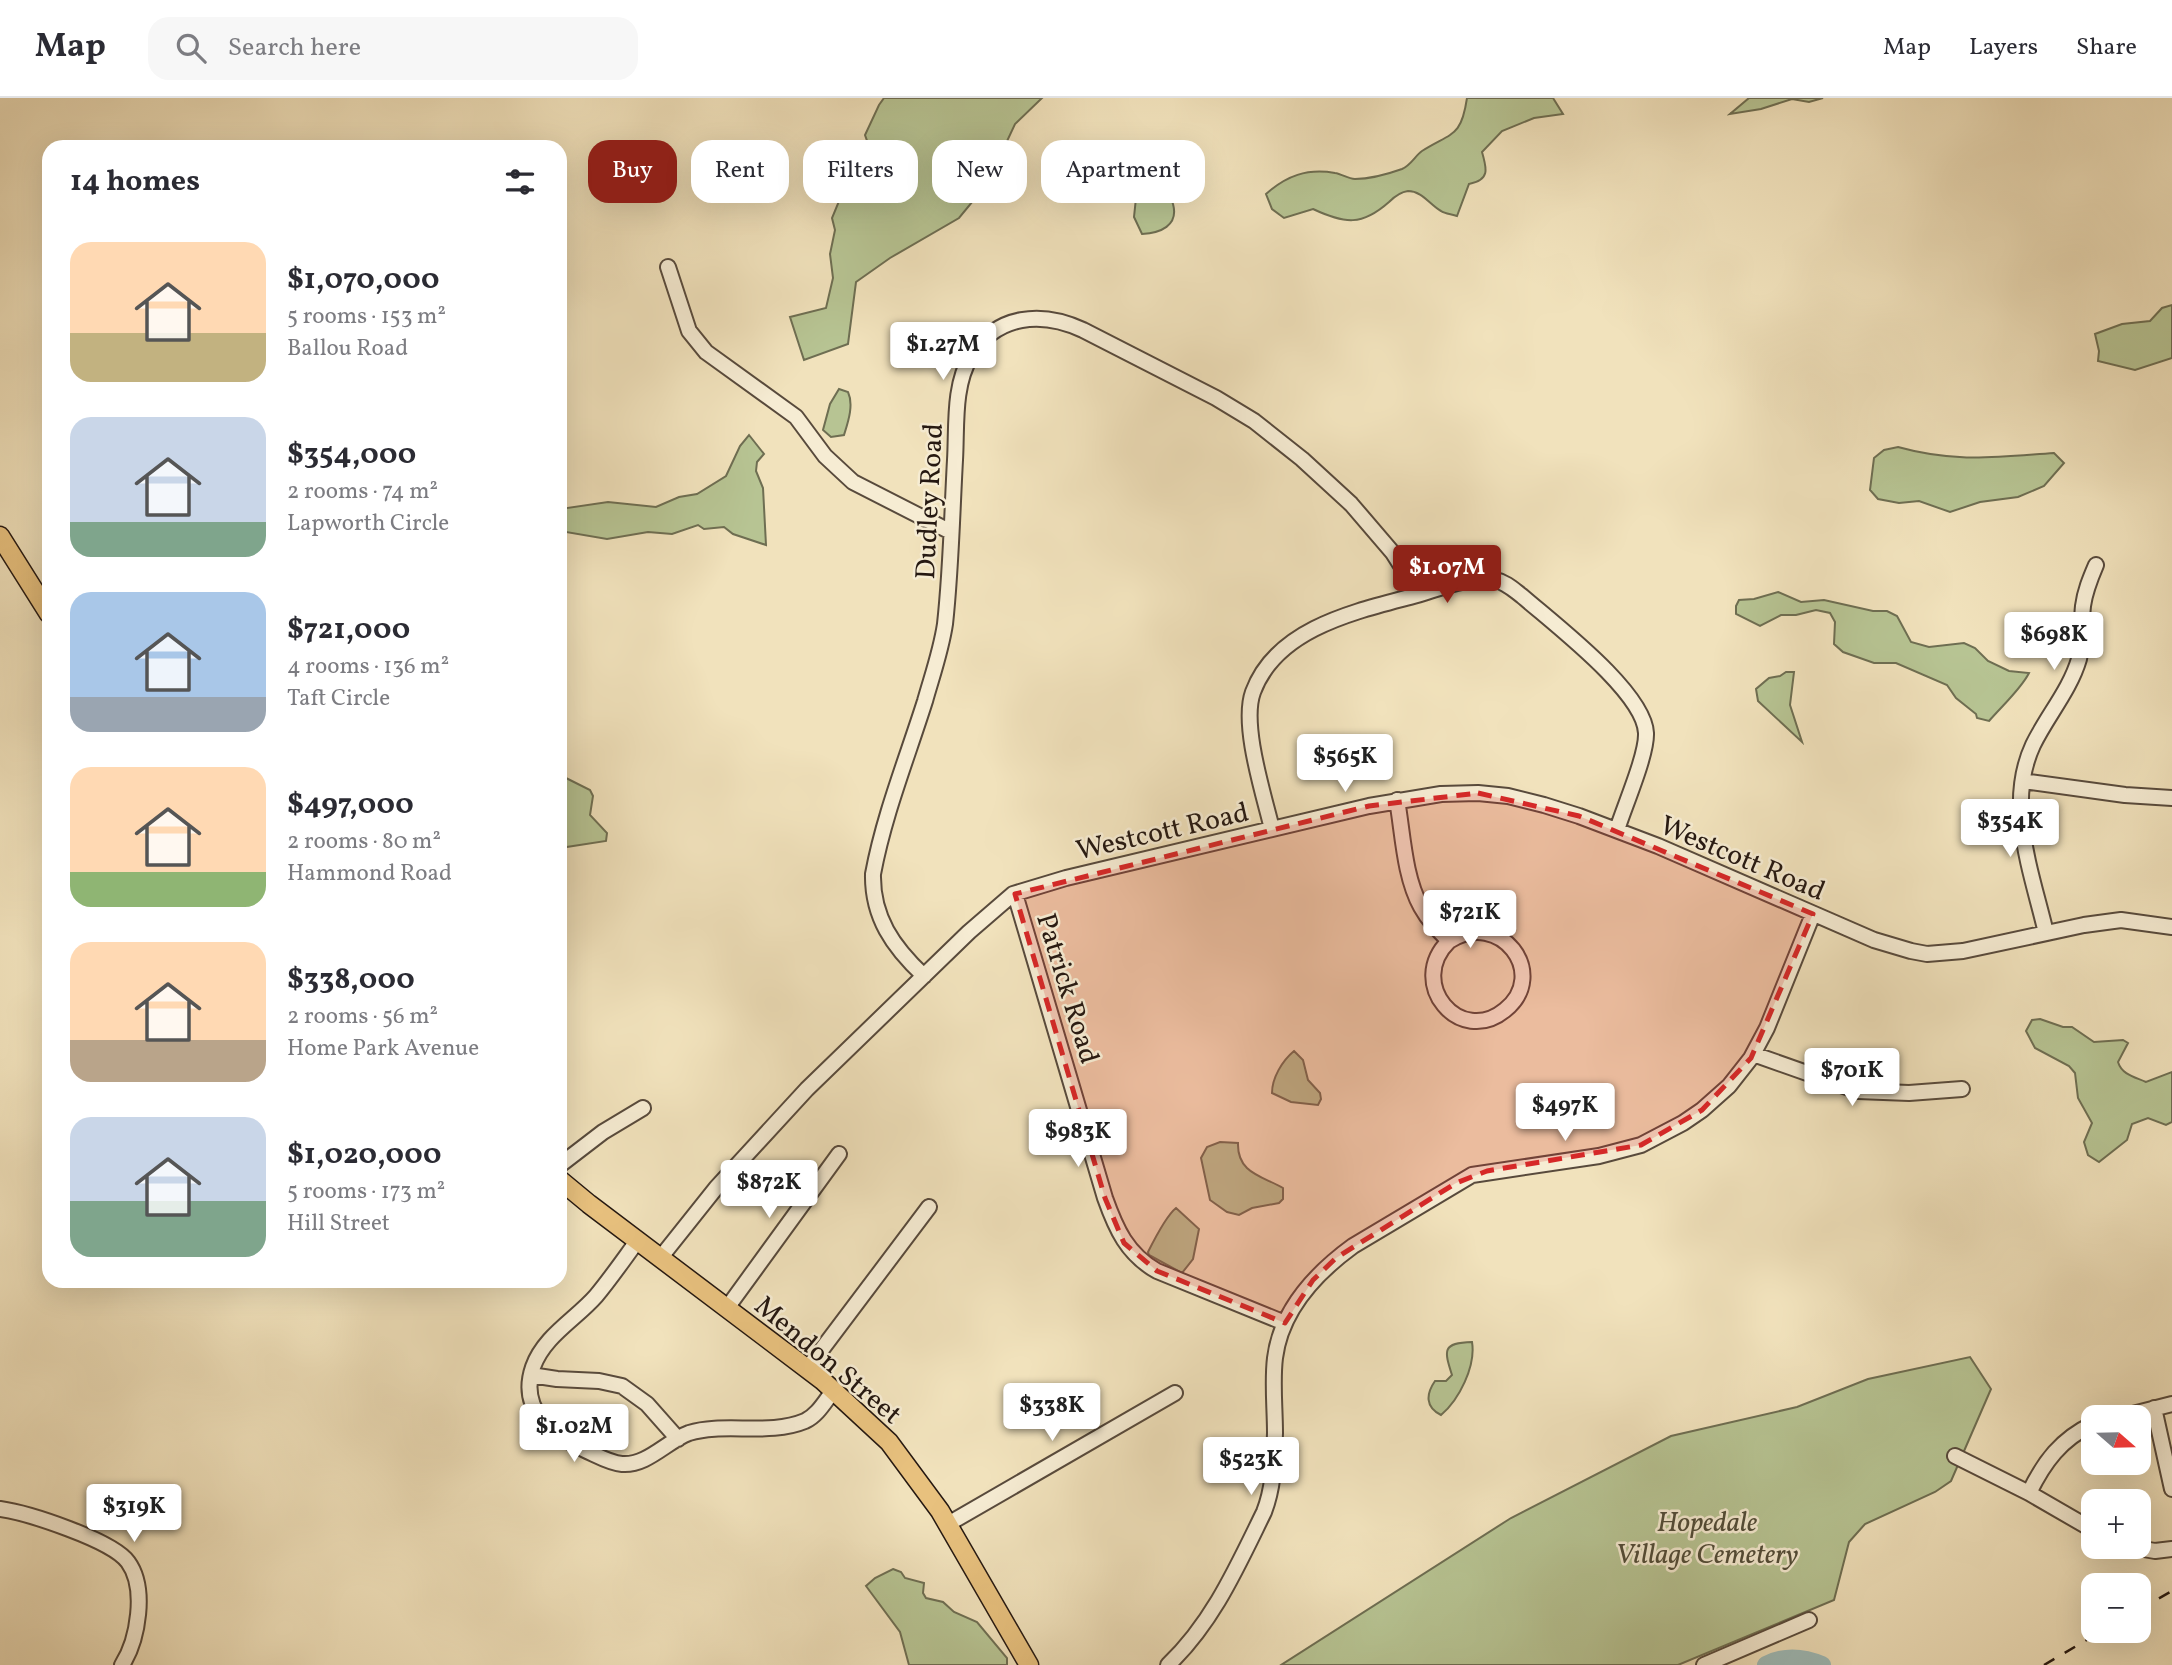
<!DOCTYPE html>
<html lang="en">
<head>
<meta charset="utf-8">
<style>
	body { margin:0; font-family:Vollkorn,serif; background:#f7f7f7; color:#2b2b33; height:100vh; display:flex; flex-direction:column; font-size:26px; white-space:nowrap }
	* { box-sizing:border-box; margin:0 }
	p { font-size:23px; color:#7c7c81 }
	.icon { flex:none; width:38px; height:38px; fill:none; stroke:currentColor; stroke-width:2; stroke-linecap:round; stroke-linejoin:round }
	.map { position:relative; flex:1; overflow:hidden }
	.drawer { position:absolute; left:42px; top:42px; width:525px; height:1148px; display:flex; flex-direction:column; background:#fff; border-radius:21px; box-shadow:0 7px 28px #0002 }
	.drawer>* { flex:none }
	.top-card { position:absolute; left:588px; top:42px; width:665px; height:63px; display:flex; gap:14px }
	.needle { width:46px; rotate:110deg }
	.buttons { position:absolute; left:2081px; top:1307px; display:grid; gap:14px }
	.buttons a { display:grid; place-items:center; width:70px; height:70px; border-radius:14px; background:#fff; box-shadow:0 7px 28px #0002; font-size:35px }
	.price { position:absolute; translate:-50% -60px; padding:0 16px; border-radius:7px; background:#fff; color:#222; font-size:23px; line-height:46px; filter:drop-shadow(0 2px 4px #0008) }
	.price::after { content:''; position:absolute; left:50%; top:42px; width:21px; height:16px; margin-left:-10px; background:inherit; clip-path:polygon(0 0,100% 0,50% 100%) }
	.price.on { background:#8f2418; color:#fff }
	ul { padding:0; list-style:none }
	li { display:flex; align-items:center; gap:21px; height:175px; padding:0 28px }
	li span { display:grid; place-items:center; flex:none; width:196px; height:140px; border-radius:21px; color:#555 }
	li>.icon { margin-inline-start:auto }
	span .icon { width:84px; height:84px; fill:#fffc; stroke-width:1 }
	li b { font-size:30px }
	h2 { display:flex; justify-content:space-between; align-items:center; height:84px; padding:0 28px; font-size:30px }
	.pill { padding:0 24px; border-radius:21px; background:#fff; box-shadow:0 7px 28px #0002; font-size:24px; line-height:63px }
	.pill.on { background:#8f2418; color:#fff }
	header { display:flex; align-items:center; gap:42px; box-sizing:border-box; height:98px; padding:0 35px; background:#fff; border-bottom:2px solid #e1e1e2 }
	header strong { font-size:33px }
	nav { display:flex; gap:38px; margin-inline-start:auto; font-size:24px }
	.search { width:490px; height:63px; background:#f7f7f7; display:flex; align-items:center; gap:18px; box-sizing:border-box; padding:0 24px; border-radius:21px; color:#7c7c81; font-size:26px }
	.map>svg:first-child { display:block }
	.green { fill:#b7c493; stroke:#6e6e52; stroke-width:2 }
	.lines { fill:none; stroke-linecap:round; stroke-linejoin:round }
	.river { stroke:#9ebcba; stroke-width:18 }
	.minor-casing { stroke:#584a3c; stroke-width:18 }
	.major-casing { stroke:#251811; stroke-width:21 }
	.minor { stroke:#f6ecd3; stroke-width:14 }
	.major { stroke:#e8c17e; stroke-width:18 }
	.rail { stroke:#251811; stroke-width:2.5; stroke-dasharray:12 12; stroke-linecap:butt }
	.marked { fill:#d62828; fill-opacity:0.2; stroke:#d62828; stroke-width:5; stroke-dasharray:14 9; stroke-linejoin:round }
	.labels { text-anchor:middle; stroke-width:5; stroke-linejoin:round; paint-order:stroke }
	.street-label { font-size:28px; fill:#251811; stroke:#f6ecd3 }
	.park-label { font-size:28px; font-style:italic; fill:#514c38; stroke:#f6ecd3 }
</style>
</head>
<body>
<header>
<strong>Map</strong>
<div class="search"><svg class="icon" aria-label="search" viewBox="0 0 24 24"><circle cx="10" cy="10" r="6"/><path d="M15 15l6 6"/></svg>Search here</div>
<nav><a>Map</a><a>Layers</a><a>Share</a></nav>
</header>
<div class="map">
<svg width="2172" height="1567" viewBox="0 0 2172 1567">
	<rect width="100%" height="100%" fill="#f1e2bc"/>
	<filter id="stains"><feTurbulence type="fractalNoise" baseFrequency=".00286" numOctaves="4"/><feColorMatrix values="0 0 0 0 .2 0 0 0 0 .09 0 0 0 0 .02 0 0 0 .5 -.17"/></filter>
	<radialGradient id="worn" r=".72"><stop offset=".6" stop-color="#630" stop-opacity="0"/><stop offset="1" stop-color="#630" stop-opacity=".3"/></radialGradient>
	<path class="green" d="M884 0H1042L1015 26 987 86 959 120 890 160 856 184 848 246 804 262 790 219 826 210 833 180 830 156 835 132 832 120 844 91 865 65 870 51 865 37 879 7Z
		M1467 0H1553L1563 16 1534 20 1502 33 1482 54C1487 71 1490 82 1469 86L1457 118C1452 116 1445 116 1441 113 1430 107 1422 93 1408 93 1400 94 1395 98 1389 104 1362 128 1345 126 1313 111L1284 120 1272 111 1266 96C1286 78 1307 70 1335 75 1342 76 1348 81 1355 81 1370 81 1388 76 1402 71 1411 67 1415 58 1422 53 1452 34 1461 40 1467 0Z
		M1749 0H1823L1809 4 1792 1 1761 11 1730 16Z
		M1158 45C1193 51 1173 71 1168 90 1169 96 1171 100 1173 106 1179 128 1160 135 1142 136L1134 119 1136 100 1144 85 1140 58 1150 47Z
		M2172 207V260L2135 272 2098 263 2099 253 2095 236 2122 226 2150 223 2162 210Z
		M839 291 848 294C854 307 848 324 844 337L831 339 823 332 830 306Z
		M749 337 764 356 757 364 756 373 763 390 766 447 733 436 724 429 704 431 698 427 672 436 648 434 607 441 560 433V411L608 404 656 409 679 399 697 396 726 378 740 348Z
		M1898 349C1955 365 1996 359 2054 355L2064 365 2044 388 2018 399 1980 404 1950 414 1919 403 1899 405 1878 401 1870 392 1874 360 1884 352Z
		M1778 494 1801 504 1824 502 1873 513H1887L1897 518 1911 544 1929 549 1964 545 1975 550 1988 563 2009 573 2029 575C2021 591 2001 609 1989 623L1977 620 1976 616 1956 600 1947 587 1896 565H1874L1843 554 1834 546 1835 524 1830 515 1816 512 1796 517H1781L1760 528 1736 516V508L1739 502 1754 501Z
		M1786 574H1794L1790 607 1802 644 1758 603 1756 591 1769 580 1780 578Z
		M560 677 590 692 593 698 590 717 607 735 606 743 560 750Z
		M2040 921 2063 929H2072L2094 944 2123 942 2128 945 2118 964C2122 977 2135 979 2146 984L2172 974V1024L2166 1027 2148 1020 2132 1026 2127 1042 2099 1064 2088 1057 2084 1044 2092 1025 2078 1000 2075 975 2069 968 2035 950 2026 933 2032 922Z
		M1294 953 1303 962 1308 982 1320 995 1321 1001 1318 1007 1291 1004 1272 995C1272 980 1282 963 1294 953Z
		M1220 1044 1238 1045C1237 1075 1262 1078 1283 1090V1101L1279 1105 1252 1110 1239 1117 1227 1114 1210 1102 1201 1060 1207 1049Z
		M1176 1110 1199 1131 1193 1161 1182 1175 1149 1157 1148 1154C1154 1142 1166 1118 1176 1110Z
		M1472 1244C1476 1268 1459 1302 1441 1317 1425 1309 1426 1296 1435 1283H1446L1452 1277C1444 1252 1442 1245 1472 1244Z
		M1970 1259 1991 1291 1951 1383 1935 1394 1865 1426 1849 1444 1834 1502 1678 1567H1281L1511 1420 1671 1338 1797 1309 1868 1281Z
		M893 1471 901 1474 905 1480 924 1485 923 1495 926 1500 943 1504 954 1514 977 1524 1007 1560V1567H909L900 1534 866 1488 875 1480Z"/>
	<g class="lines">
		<path class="river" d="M1766 1567C1785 1557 1803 1559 1822 1567"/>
		<g class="minor-casing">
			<path id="minor" d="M668 169 689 233 706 254 796 319 825 358 853 384 951 434
				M2023 683 2125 697 2172 700
				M1397 702C1403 736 1404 778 1421 809 1428 822 1438 832 1449 843 1500 810 1550 876 1505 912 1460 949 1406 885 1449 843
				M1272 731C1264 697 1241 627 1253 594 1277 529 1358 513 1417 497 1441 490 1470 478 1495 482 1506 484 1514 492 1522 498 1554 526 1644 594 1646 635 1647 657 1624 709 1617 732
				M1015 796 1105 1100C1116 1131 1127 1156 1157 1173L1285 1225
				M2046 835C2032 775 2005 707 2033 647 2047 618 2070 592 2079 561 2083 544 2081 526 2083 508 2085 493 2090 481 2096 467
				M924 878C893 849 872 819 873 776 884 717 907 660 925 603 932 578 941 553 945 526 951 472 952 416 955 362 957 328 953 288 971 258 997 216 1042 213 1083 232L1216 300 1254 323 1302 361 1351 406 1393 455 1419 496
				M1753 956 1858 993 1909 995 1962 991
				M560 1067 603 1034 643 1010
				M638 1142C624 1161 611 1180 596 1198 576 1221 544 1238 533 1269 518 1313 553 1337 587 1353 598 1358 610 1365 622 1366 647 1368 667 1343 689 1335 724 1324 769 1338 805 1323 818 1317 825 1303 834 1292
				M661 1159 716 1090 807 991 969 834 1013 796 1066 780 1369 708 1441 696 1478 695 1508 698 1544 707 1579 718 1658 748 1874 842 1911 853 1927 856 1963 853 2084 827 2121 822 2172 829
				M727 1210 839 1056
				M807 1271 929 1109
				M531 1277 557 1281 599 1283 622 1288 647 1306 678 1341
				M2154 1310 2172 1391
				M2117 1320 2172 1306
				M1955 1358 2029 1395 2093 1432
				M2029 1395C2044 1364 2061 1341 2093 1326
				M0 1411C28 1415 112 1442 128 1464 147 1490 138 1542 122 1567
				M948 1426 1175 1295
				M2132 1449 2155 1453 2172 1451
				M1168 1567C1213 1524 1237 1469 1264 1414 1274 1388 1274 1363 1275 1335 1275 1310 1272 1284 1275 1260 1281 1212 1316 1175 1353 1148L1472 1077 1599 1058 1641 1047 1683 1025 1702 1012 1729 988 1751 960 1767 930 1813 816
				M1704 1567 1809 1522"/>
		</g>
		<g class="major-casing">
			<path id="major" d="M0 438 49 516
				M560 1082 589 1106 822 1282 889 1344 940 1413 1029 1567"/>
		</g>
		<use href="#minor" class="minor"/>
		<use href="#major" class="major"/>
		<path class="rail" d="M2138 1512 2172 1493
			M2044 1567 2102 1533"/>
	</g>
	<path class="marked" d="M1478 695 1579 718 1813 816 1751 960 1702 1012 1641 1047 1487 1073 1456 1085 1336 1160 1313 1182 1285 1225 1157 1173 1124 1145 1105 1100 1015 796 1369 708Z"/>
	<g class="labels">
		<g class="street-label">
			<text transform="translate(928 403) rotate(-87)" y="10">Dudley Road</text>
			<text transform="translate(1162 732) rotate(-13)" y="10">Westcott Road</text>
			<text transform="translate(1743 759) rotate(23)" y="10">Westcott Road</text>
			<text transform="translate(1069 890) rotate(73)" y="10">Patrick Road</text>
			<text transform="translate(829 1261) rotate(40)" y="10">Mendon Street</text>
		</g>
		<g class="park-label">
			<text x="1707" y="1433">Hopedale<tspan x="1707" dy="32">Village Cemetery</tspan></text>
		</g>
	</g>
	<rect width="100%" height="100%" filter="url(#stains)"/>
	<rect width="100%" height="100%" fill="url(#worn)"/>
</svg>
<div class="buttons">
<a><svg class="needle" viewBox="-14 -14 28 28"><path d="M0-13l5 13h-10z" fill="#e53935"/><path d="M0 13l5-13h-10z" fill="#7c7c81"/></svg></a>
<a>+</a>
<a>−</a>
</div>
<b class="price" style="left:943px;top:284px">$1.27M</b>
<b class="price on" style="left:1447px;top:507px">$1.07M</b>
<b class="price" style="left:2054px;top:574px">$698K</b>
<b class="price" style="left:1345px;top:696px">$565K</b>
<b class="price" style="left:2010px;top:761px">$354K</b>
<b class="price" style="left:1470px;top:852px">$721K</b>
<b class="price" style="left:1852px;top:1010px">$701K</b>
<b class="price" style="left:1565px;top:1045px">$497K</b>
<b class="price" style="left:1078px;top:1071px">$983K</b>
<b class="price" style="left:769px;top:1122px">$872K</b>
<b class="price" style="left:1052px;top:1345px">$338K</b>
<b class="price" style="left:574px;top:1366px">$1.02M</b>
<b class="price" style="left:1251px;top:1399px">$523K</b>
<b class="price" style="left:134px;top:1446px">$319K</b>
<div class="top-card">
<a class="pill on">Buy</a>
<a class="pill">Rent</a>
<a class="pill">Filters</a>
<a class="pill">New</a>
<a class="pill">Apartment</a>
</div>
<section class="drawer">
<h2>14 homes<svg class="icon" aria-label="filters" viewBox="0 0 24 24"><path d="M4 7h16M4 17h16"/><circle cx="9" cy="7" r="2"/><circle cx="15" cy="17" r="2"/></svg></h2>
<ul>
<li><span style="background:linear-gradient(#ffd9b3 65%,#c2b280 0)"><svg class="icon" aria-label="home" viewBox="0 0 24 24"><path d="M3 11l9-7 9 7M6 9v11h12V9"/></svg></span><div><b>$1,070,000</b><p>5 rooms · 153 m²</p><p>Ballou Road</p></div></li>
<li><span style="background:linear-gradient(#c9d6e8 75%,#7fa58c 0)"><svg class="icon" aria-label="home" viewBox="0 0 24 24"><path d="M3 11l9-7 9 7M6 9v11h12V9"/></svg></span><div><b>$354,000</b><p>2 rooms · 74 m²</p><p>Lapworth Circle</p></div></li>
<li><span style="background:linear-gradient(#a9c7e8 75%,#9aa5b1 0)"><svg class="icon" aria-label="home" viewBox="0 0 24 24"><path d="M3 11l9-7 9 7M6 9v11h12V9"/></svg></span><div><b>$721,000</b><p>4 rooms · 136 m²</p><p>Taft Circle</p></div></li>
<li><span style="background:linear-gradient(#ffd9b3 75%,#8fb573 0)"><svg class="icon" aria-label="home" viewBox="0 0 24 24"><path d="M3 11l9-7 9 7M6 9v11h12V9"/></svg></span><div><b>$497,000</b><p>2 rooms · 80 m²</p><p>Hammond Road</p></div></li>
<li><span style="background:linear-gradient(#ffd9b3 70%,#b9a48a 0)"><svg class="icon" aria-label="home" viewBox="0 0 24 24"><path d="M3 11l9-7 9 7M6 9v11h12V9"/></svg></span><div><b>$338,000</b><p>2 rooms · 56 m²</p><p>Home Park Avenue</p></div></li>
<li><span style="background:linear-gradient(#c9d6e8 60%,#7fa58c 0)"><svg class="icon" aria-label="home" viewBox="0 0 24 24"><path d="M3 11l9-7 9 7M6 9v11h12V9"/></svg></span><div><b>$1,020,000</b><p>5 rooms · 173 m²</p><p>Hill Street</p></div></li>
</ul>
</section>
</div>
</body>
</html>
